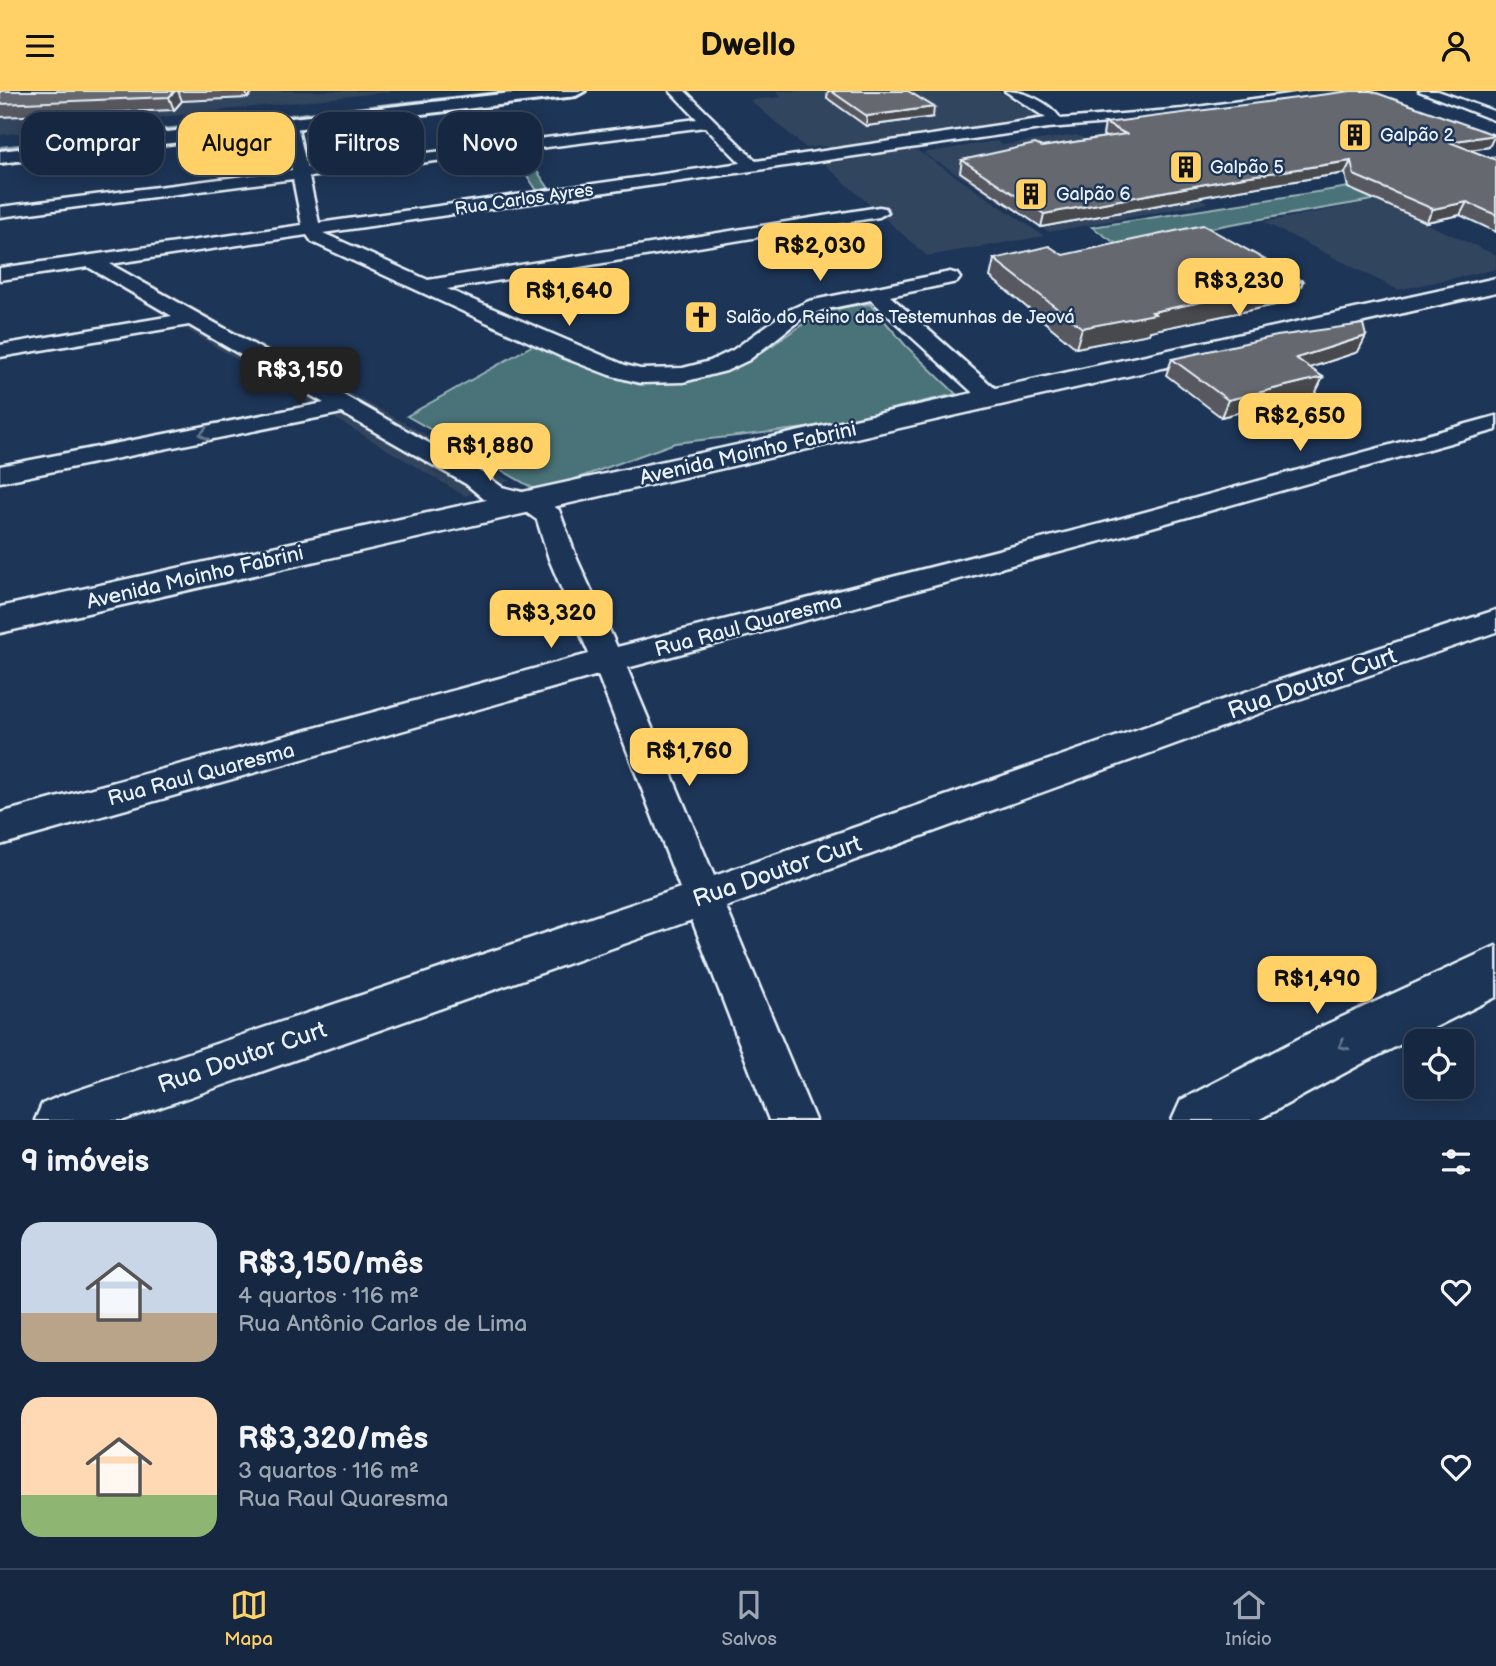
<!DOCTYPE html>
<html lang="pt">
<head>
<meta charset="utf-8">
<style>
	body { margin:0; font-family:"Balsamiq Sans",sans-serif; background:#23344c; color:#f1f3f6; height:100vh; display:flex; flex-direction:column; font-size:26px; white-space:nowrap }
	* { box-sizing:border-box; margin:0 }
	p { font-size:23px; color:#9ea6b1 }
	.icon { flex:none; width:38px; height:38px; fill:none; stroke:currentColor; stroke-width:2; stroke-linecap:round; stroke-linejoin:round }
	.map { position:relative; height:1029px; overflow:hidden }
	.panel { display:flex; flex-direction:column; background:#162841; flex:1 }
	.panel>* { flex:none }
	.hud { position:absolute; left:21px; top:21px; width:700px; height:63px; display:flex; gap:14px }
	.fabs { position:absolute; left:1404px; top:938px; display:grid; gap:14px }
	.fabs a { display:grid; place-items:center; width:70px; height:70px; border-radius:14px; background:#162841; box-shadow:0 4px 18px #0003,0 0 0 2px #35445a; font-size:35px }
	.price { position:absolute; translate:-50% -60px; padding:0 16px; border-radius:14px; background:#ffd166; color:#111; font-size:23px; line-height:46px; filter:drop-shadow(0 2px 4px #0008) }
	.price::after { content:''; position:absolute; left:50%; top:42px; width:21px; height:16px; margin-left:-10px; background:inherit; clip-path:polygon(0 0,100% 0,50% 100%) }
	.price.on { background:#222; color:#fff }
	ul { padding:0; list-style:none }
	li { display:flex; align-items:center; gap:21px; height:175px; padding:0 21px }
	li span { display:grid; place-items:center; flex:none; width:196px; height:140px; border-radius:21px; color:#555 }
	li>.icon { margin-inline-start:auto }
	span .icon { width:84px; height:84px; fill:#fffc; stroke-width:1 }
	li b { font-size:30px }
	h2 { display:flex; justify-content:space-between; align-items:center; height:84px; padding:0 21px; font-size:30px }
	.pill { padding:0 24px; border-radius:21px; background:#162841; box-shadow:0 4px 18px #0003,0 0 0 2px #35445a; font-size:24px; line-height:63px }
	.pill.on { background:#ffd166; color:#111 }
	header { display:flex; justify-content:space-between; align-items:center; height:91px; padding:0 21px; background:#ffd166; color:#111; font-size:32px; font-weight:800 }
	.dock { display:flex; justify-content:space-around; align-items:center; height:98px; border-top:2px solid #35445a; background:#162841; font-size:19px; color:#9ea6b1 }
	.dock a { display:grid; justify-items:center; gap:4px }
	.dock .on { color:#ffd166 }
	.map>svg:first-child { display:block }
	.built { fill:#33445e }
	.green { fill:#4a7378; stroke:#99b2b8; stroke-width:2 }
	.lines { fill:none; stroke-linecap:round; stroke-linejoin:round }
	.stream { fill:#86a3b7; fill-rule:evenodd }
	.minor-casing { stroke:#e8f1f8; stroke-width:5 }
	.tertiary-casing { stroke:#e8f1f8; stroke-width:5 }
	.primary-casing { stroke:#e8f1f8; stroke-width:6 }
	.minor { fill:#1d3557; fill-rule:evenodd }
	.tertiary { fill:#1d3557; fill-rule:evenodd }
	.primary { fill:#1d3557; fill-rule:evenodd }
	.wall { fill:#585960; stroke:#e8f1f8; stroke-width:2 }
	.shaded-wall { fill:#47484e; stroke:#e8f1f8; stroke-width:2 }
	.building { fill:#666770; stroke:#e8f1f8; stroke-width:2 }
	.oneway { stroke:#64778f }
	.labels { text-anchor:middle; stroke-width:5; stroke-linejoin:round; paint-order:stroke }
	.far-poi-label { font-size:18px; fill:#e8f1f8; stroke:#1d3557; text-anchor:start }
	.far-street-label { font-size:18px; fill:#e8f1f8; stroke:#1d3557 }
	.street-label { font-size:21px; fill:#e8f1f8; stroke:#1d3557 }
	.near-street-label { font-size:24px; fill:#e8f1f8; stroke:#1d3557 }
</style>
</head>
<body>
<header><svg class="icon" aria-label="menu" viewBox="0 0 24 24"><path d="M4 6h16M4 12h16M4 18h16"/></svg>Dwello<svg class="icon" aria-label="person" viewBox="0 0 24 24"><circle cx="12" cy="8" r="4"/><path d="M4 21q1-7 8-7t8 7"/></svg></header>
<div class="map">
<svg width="1496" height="1029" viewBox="0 0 1496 1029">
	<rect width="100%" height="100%" fill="#1d3557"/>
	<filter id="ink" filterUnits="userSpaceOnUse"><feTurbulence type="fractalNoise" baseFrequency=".0143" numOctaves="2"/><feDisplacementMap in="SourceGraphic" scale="14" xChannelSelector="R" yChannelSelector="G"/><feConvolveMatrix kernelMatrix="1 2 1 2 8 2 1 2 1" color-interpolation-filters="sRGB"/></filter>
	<g filter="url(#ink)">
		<path class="built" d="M0 0H396L0 44Z
			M775 0H998L1041 27 1031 33 832 58 823 55 806 57 750 9 781 6Z
			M1077 44 1209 112 1049 141 923 62 996 50 1003 54Z
			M915 58 1044 145 927 165 824 73Z
			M1376 110 1496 164V178L1398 199 1264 131Z
			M143 188 510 390 465 405 122 200Z"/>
		<path class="green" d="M522 58 550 99 538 101 511 61Z
			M1496 65V88L1226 134 1121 156 1092 136 1381 91 1411 77Z
			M870 213 906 255 956 303 815 336 675 352 561 393 536 399 407 325 535 253C563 265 591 278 620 287 655 297 720 286 751 268 797 241 810 216 870 213Z"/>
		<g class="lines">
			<path class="stream" d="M497 0H510L0 57V55Z"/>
			<g class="minor-casing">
				<path id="minor" d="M670 0H685L756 70 1046 27 1005 0C1025 0 1049 11 1061 28L1183 18 1310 0H1345L1338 4 1183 26 1048 37 323 142 428 189 879 116 885 117 888 121 879 126 447 198 625 274 640 278 683 277 710 270 733 259 787 220 809 210 950 181 957 183 960 187 957 191 890 205 999 301 1003 306 999 311H983L871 209 822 219 801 228 749 269 726 280 683 291 640 292 609 284 560 265 312 151 307 144 110 173 484 383 502 396 538 405 559 419 577 468 617 556 1112 430 1496 325V339L1127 443 627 577 714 785 1277 590 1496 519V541L1299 608 726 816 815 1029H769L692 829 124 1029H35L42 1013 58 1006 680 797 598 584 0 754V722L589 563 549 468 537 429 520 417 484 408 466 393 342 322 0 391V375L324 312 189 234 0 266V254L172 225 88 176 0 189V177L302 134 293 88 0 126V116L292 79 283 34 290 30 297 34 307 77 697 28ZM705 36 741 72 319 132 309 86Z
					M1419 0H1438L1496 21V30Z"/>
			</g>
			<g class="tertiary-casing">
				<path id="tertiary" d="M1496 187V201L0 542V516Z
					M1496 855V906L1363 972 1258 1029H1172L1181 1009 1325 934Z"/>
			</g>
			<g class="primary-casing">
				<path id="primary" d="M530 0H585L576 5 0 72V60Z"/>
			</g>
			<use href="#minor" class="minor"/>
			<use href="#tertiary" class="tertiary"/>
			<use href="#primary" class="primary"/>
		</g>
		<path class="wall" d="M0 0H253L248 7 182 10 174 19 0 26Z
			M828 0H908L933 26 866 35 827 7Z
			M1105 32 1489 56 1469 59 1496 69V141L1460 124 1426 131 1348 97 1345 82 1239 99 1041 136 960 81 962 69 1106 46 1103 44Z
			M1063 164 1303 190 1295 210 1150 240 1149 243 1076 257 990 186 994 168Z
			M1358 261 1309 277 1323 286 1315 303 1221 326 1166 284 1172 268Z"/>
		<path class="shaded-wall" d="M175 0H178L182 10 174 19 169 6Z
			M245 0H253L248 7Z
			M934 16 933 26 866 35 867 25Z
			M1495 44 1489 56 1443 63 1449 51Z
			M1351 70 1345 82 1239 99 1041 136 1044 123 1243 86Z
			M1467 111 1460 124 1426 131 1433 118Z
			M1303 190 1295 210 1150 240 1149 243 1076 257 1082 237 1152 221Z
			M1366 245 1358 261 1288 284 1296 267Z
			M1323 286 1315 303 1221 326 1228 309Z"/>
		<path class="building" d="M0 0H175L169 6 0 13Z
			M831 0H908L934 16 867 25Z
			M1351 0H1371L1495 44 1449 51 1496 69V124L1467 111 1433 118 1354 84 1351 70 1243 86 1044 123 962 69 1035 53 1042 56 1126 43 1105 32Z
			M1203 134 1303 190 1152 221 1155 223 1082 237 994 168 1049 155 1063 164Z
			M1363 233 1366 245 1296 267 1323 286 1228 309 1172 268 1277 245Z"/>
		<defs><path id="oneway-chevron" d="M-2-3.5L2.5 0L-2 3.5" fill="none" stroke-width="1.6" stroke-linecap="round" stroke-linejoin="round" transform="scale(1.75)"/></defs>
		<g class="oneway">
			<use href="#oneway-chevron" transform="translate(204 343) rotate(169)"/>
			<use href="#oneway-chevron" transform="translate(1343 954) rotate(153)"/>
		</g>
	</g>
	<defs>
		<g id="building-square" transform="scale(1.75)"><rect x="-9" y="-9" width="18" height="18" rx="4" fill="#ffd166" stroke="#1d3557"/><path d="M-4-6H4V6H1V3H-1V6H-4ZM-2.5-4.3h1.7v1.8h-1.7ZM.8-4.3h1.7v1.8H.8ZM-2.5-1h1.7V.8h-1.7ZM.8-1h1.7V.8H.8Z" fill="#111"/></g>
		<g id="church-square" transform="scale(1.75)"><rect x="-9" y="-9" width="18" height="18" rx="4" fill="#ffd166" stroke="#1d3557"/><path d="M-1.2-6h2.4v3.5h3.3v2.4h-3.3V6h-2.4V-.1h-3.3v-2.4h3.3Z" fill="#111"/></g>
	</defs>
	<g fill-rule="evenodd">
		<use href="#building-square" x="1355" y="44"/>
		<use href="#building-square" x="1186" y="76"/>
		<use href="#building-square" x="1031" y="103"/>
		<use href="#church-square" x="701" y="226"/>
	</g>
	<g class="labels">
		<g class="far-poi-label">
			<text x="1380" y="50">Galpão 2</text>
			<text x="1210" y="82">Galpão 5</text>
			<text x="1056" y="109">Galpão 6</text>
			<text x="726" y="232">Salão do Reino das Testemunhas de Jeová</text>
		</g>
		<g class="far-street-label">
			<text transform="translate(524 108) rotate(-8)" y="6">Rua Carlos Ayres</text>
		</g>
		<g class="street-label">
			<text transform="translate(748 362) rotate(-13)" y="7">Avenida Moinho Fabrini</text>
			<text transform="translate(195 486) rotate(-13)" y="7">Avenida Moinho Fabrini</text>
			<text transform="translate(748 534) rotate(-15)" y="7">Rua Raul Quaresma</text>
			<text transform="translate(201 683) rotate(-15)" y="7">Rua Raul Quaresma</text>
		</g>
		<g class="near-street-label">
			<text transform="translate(1312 592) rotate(-19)" y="8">Rua Doutor Curt</text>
			<text transform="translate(777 780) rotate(-19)" y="8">Rua Doutor Curt</text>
			<text transform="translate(242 966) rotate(-19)" y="8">Rua Doutor Curt</text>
		</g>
	</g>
</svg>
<div class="fabs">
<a><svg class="icon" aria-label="locate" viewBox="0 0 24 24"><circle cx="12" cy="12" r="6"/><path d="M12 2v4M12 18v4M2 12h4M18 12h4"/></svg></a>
</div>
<b class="price" style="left:820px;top:192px">R$2,030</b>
<b class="price" style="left:1239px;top:227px">R$3,230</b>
<b class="price" style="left:569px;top:237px">R$1,640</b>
<b class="price on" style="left:300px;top:316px">R$3,150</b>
<b class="price" style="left:1300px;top:362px">R$2,650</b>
<b class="price" style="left:490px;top:392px">R$1,880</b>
<b class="price" style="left:551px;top:559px">R$3,320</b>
<b class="price" style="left:689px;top:697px">R$1,760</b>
<b class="price" style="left:1317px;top:925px">R$1,490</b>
<div class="hud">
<a class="pill">Comprar</a>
<a class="pill on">Alugar</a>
<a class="pill">Filtros</a>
<a class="pill">Novo</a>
</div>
</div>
<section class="panel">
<h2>9 imóveis<svg class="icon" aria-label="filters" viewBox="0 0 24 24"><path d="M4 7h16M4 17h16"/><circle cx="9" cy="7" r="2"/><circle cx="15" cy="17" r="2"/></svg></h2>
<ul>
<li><span style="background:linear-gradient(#c9d6e8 65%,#b9a48a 0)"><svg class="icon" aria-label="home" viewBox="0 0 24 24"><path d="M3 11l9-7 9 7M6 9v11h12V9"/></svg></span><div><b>R$3,150/mês</b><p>4 quartos · 116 m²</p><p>Rua Antônio Carlos de Lima</p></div><svg class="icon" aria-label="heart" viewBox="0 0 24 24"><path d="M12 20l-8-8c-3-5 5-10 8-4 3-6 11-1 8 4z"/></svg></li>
<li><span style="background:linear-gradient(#ffd9b3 70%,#8fb573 0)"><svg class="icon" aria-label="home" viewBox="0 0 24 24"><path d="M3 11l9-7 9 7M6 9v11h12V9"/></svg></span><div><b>R$3,320/mês</b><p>3 quartos · 116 m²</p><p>Rua Raul Quaresma</p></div><svg class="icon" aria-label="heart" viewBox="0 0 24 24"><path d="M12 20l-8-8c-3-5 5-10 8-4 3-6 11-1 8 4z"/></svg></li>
</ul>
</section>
<nav class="dock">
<a class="on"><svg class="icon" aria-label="map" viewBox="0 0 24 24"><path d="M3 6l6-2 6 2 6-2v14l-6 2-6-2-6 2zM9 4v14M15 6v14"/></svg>Mapa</a>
<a><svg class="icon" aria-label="saved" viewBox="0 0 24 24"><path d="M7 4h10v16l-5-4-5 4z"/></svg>Salvos</a>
<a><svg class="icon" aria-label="home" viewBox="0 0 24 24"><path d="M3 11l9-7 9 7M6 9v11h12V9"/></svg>Início</a>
</nav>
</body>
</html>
